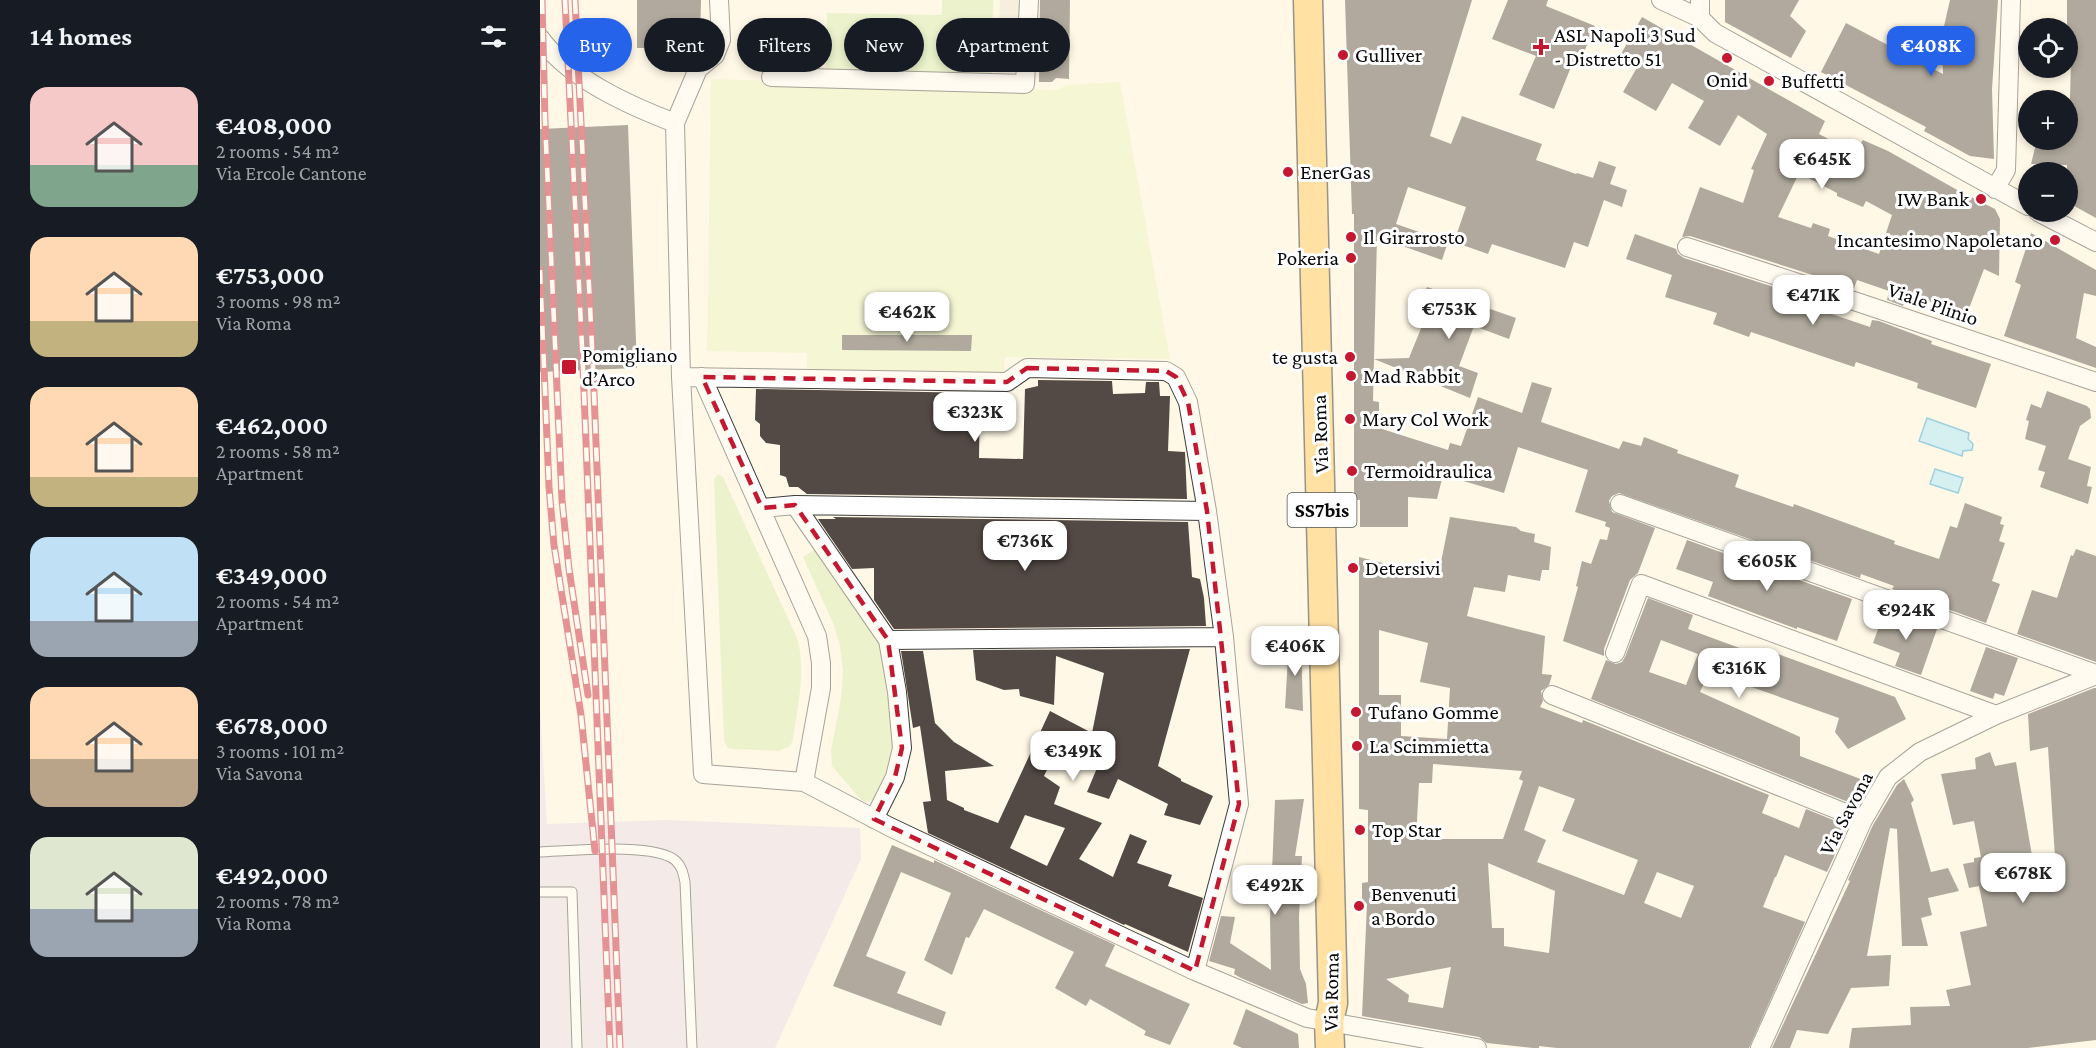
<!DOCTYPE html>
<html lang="en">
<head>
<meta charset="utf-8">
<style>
	body { margin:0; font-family:"Crimson Pro",serif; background:#242831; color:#f1f3f6; height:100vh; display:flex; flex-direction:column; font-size:22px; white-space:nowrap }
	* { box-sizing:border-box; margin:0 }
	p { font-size:20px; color:#9ea1a6 }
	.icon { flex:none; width:33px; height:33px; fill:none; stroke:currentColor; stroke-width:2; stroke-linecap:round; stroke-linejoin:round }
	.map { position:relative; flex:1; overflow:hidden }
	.side { display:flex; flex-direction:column; background:#171b24; width:540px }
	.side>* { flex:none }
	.top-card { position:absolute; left:18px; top:18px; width:570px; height:54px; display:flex; gap:12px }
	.buttons { position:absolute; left:1478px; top:18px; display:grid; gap:12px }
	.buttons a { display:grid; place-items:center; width:60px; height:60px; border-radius:50%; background:#171b24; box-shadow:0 3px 9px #0003; font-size:30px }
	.price { position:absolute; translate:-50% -51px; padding:0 14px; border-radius:12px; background:#fff; color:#222; font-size:20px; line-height:39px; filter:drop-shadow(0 2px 3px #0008) }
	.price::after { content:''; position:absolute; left:50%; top:36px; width:18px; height:14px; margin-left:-9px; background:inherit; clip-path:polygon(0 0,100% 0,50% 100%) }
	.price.selected { background:#2563eb; color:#fff }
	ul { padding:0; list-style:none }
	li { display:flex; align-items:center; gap:18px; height:150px; padding:0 30px }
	li span { display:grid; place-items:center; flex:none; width:168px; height:120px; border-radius:18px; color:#555 }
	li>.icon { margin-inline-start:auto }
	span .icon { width:72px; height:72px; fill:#fffc; stroke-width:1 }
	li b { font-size:26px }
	h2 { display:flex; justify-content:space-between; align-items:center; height:72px; padding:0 30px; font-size:26px }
	.pill { padding:0 21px; border-radius:27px; background:#171b24; box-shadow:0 3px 9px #0003; font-size:21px; line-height:54px }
	.pill.selected { background:#2563eb; color:#fff }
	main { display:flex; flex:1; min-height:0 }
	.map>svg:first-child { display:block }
	.industrial { fill:#e7dcea }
	.green { fill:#d4ecad }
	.pitch { fill:#e6f3bf }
	.plaza { fill:#eee5d6 }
	.water { fill:#a5e4fc; stroke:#26a3d9; stroke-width:1.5 }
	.building { fill:#534945; fill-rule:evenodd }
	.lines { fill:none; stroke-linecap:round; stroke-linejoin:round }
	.lane-casing { stroke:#3c3c3c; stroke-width:11 }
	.street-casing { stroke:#3c3c3c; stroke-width:20 }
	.primary-casing { stroke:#1a1a1a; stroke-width:31 }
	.lane { stroke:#fff; stroke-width:9 }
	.street { stroke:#fff; stroke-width:18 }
	.primary { stroke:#ffc556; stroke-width:28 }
	.rail-casing { stroke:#c41730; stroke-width:7 }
	.rail { stroke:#fff; stroke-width:4.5; stroke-dasharray:14; stroke-linecap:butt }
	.marked { fill:none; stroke:#c41730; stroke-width:4.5; stroke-dasharray:12 8; stroke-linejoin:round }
	.poi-dot { fill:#c41730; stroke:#fff; stroke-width:2 }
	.labels { text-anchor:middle; stroke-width:6; stroke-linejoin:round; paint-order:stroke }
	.shield { fill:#fff; stroke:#535353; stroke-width:1.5 }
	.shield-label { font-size:20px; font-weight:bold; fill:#090909 }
	.poi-label { font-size:21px; fill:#090909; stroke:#fff; text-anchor:start }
	.street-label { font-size:21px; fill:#090909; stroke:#fff }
</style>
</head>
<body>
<main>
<section class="side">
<h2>14 homes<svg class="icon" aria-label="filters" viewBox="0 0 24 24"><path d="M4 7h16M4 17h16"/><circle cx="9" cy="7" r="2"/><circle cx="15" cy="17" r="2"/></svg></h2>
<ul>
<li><span style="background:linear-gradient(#f6c9c9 65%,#7fa58c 0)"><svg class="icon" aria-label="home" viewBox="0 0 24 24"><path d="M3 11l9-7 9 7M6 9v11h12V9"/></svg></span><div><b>€408,000</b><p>2 rooms · 54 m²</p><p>Via Ercole Cantone</p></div></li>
<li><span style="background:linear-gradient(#ffd9b3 70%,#c2b280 0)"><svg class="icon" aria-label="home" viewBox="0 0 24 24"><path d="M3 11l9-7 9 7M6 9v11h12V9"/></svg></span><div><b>€753,000</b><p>3 rooms · 98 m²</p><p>Via Roma</p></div></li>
<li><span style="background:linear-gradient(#ffd9b3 75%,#c2b280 0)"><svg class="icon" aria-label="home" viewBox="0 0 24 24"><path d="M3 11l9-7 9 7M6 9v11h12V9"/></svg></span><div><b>€462,000</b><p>2 rooms · 58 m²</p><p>Apartment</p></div></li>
<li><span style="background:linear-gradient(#bfe0f5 70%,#9aa5b1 0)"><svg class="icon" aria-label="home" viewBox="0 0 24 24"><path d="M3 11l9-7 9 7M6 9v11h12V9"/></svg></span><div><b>€349,000</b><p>2 rooms · 54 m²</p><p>Apartment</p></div></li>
<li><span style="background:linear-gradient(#ffd9b3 60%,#b9a48a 0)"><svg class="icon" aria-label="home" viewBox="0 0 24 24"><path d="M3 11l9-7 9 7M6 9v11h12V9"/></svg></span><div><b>€678,000</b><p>3 rooms · 101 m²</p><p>Via Savona</p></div></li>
<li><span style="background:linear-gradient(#dfe7d0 60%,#9aa5b1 0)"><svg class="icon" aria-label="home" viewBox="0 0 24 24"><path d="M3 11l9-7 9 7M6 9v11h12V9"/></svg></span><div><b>€492,000</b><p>2 rooms · 78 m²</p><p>Via Roma</p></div></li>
</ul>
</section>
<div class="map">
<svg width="1556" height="1048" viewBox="0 0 1556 1048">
	<rect width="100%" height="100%" fill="#fff8e6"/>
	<path class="industrial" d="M0 707 7 824 127 820 320 828 321 859 235 1048H0Z"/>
	<path class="green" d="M402 0H453L452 76 286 71 287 13 402 15Z
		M178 474 183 477 257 638C267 671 257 707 253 740L250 746 239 751 192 749 188 748 184 741 174 479Z
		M278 547 333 627 342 649 355 755 337 799 325 802 321 800 292 766 291 751 301 698 303 671 300 646 293 623 263 557Z"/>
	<path class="pitch" d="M171 79 517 90 527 85 580 82 630 359 465 357 464 374 267 370V353L167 351Z"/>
	<path class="plaza" d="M460 0H489L485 84 457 83Z"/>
	<path class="water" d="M1387 418 1429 433 1428 439 1433 444 1432 450 1423 451 1422 456 1379 441Z
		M1395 469 1423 478 1418 493 1390 484Z"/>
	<path class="building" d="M97 0H161L160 48H97Z
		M500 0H530L529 79 516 78 512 82H499Z
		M805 0H932L890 136 911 144 922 116 1002 144 996 160 1036 174 1037 173 1053 178 1059 161 1076 167 1070 184 1087 190 1082 207 1064 200 1048 247 1034 242 1025 268 952 244 948 254 914 242 926 207 868 187 856 224 908 242 902 260 837 237 833 401 839 402V428L908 450 910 443 921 446 938 397 982 413 992 382 1012 388 1001 422 1079 449 1083 441 1101 446 1104 437 1138 450 1137 453 1199 475 1195 487 1253 507 1254 504 1355 541 1354 544 1399 559 1410 526 1417 528 1425 503 1462 517 1460 524 1464 525 1459 541 1465 543 1452 581 1460 584 1446 623 1352 589 1354 586 1321 574 1320 578 1079 493 1072 496 1069 501 1072 512 1115 528 1098 573 1090 580 1064 649V656L1023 641 1038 587 1036 586 1042 561 1051 564 1060 539 1067 540 1070 528 1065 526 1066 522 1035 512 1048 470 978 447 964 493 903 475 897 499 868 497V527H820V500H814V214H812Z
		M968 0H1008L1006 6 1055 26 1039 64 1033 62 1014 109 979 95 996 56 952 39Z
		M1185 0H1259L1250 16 1266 31 1251 58 1185 22Z
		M1410 0H1458L1452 89 1454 159 1430 156 1384 131 1386 127 1281 72 1306 23 1403 74 1402 35Z
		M1527 0H1556V218L1527 202V165L1491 164 1497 140H1527V135H1529L1531 60H1527Z
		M1102 17 1285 121 1279 134 1315 153 1323 140 1348 151 1419 191 1455 209 1460 219 1459 276 1444 269 1425 319 1400 310 1401 306 1368 293 1363 306 1347 300 1349 291 1317 280 1314 288 1150 236 1142 237 1160 187 1203 203 1214 170 1211 169 1227 134 1198 115 1180 146 1148 128 1164 101 1132 83 1116 111 1083 92 1099 64 1081 54ZM1259 173 1297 193V196L1323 207 1326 201 1352 215 1339 254 1288 236 1290 229 1273 223 1271 228 1238 217Z
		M88 125 97 368 0 372V129Z
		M1491 233 1556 270V296L1544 293 1536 338 1556 347V368L1464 336 1481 285 1475 282Z
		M1095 234 1136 249 1138 254 1144 258 1277 301 1274 308 1330 327 1332 320 1339 321 1392 341 1391 344 1451 364 1436 408 1377 388 1378 383 1316 362 1314 367 1211 332 1209 337 1173 324 1177 313 1125 297 1132 275 1086 259Z
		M887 287 976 318 969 339 934 326 919 366 938 373 930 398 834 359 869 358 884 321 876 318Z
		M302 335H432L431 351 302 350Z
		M498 380 572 381 573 394 605 393 606 382H619L620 396H630L628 451 645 452 647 499 267 494 258 487H249L246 477 240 475V445L226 443 220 436V424L215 420 216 389 440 393 439 458 483 459 485 389 498 386Z
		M1507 391 1547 406 1550 409 1551 418 1540 426 1528 459 1551 467 1547 486 1552 487 1548 504 1500 487 1505 472 1498 470 1506 446 1485 439 1489 421 1486 420 1491 404 1501 408Z
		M293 517 648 522 652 577 660 579 664 598 666 626 354 629 334 600V568L312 569 278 519H296Z
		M910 517 976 527 981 531 995 534 994 542 1011 547 1009 570H1002L1000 581 968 575 965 592 934 587 927 616 1005 636 1002 674 1012 675 1009 685 1001 691 1003 701 1000 707 1042 723 1043 720 1229 795 1222 813 1259 828 1266 809 1308 826 1287 872 1245 855 1236 877H1235L1223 907 1265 922 1209 1048H1017L999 1046V1048H993L947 1043 939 1037 822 1016 827 904 822 898V883L828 882V810L819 809V557L898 577ZM839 630 888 643 880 682 910 688 907 739 861 736V695H839ZM893 764 982 771 979 779 983 781 963 839H876L879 783H892ZM999 786 1035 799 1022 831 1098 860 1084 895 997 862 1006 840 984 830ZM948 863 1015 891 1009 953 964 946V928H952ZM1117 872 1154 886 1141 918 1104 903ZM911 967 903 1008 868 1002 869 995 846 979Z
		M1147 540 1312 599 1297 641 1257 627V629L1168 596 1173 582 1136 569Z
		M1536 549 1556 556V662L1477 634 1492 590 1517 598 1531 555 1533 556Z
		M1108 598 1153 615 1148 629 1232 660 1235 653 1355 697 1366 719 1308 749 1295 732 1299 718 1169 672 1160 692 1260 737V756L1331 783 1318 806 1051 699 1066 660 1076 664 1082 662 1085 657ZM1121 640 1158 654 1146 685 1109 672Z
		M1345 610 1397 629 1381 675 1355 666 1360 653 1333 643Z
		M749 640H761L763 711 745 708Z
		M1446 647 1478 658 1464 696 1455 693 1453 699 1430 691Z
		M650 649 618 766 641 779V781L673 796 660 825 624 815 628 804 578 779 569 799 547 792 557 768 518 747 504 776 520 787 514 804 562 823 539 859 573 877 590 834 607 841 597 863 632 875 628 886 663 898 648 952 585 924 584 925 388 833 383 802 391 801 380 726 373 728 361 651H383L395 723 414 742 454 766 405 771 407 800 424 808V810L458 823 510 711 552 733 564 673 516 656 514 705 480 696 479 689 464 690 436 680 433 650ZM485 815 525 828 507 866 470 848Z
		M1554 688H1556V1040L1488 1048H1309L1312 1028 1371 1025 1370 1007 1410 1006 1406 990 1431 985 1420 932 1447 926 1439 886 1429 888 1423 864 1434 862V858L1441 857 1434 821 1413 825 1401 774 1436 769 1435 758 1450 752 1455 766 1476 762 1498 891 1517 889 1508 747 1490 751 1488 714Z
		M1364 779 1374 800 1371 803 1391 872 1408 868 1419 891 1388 898 1392 915 1381 918 1388 946H1362L1357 829 1350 828 1327 956 1351 955 1349 986 1311 988 1288 1034 1257 1030 1250 1048H1232L1310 881 1308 880 1333 825 1357 785Z
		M764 799 755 856H762L759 917 760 969 766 984 768 1003 762 1004 701 978 694 974 695 969 669 961 681 916 695 917 690 943 731 970 730 919 735 800Z
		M352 845 394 863V860L575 945 565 966 650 1004 630 1045 604 1035 606 1031 550 999 546 1006 515 988 534 952 444 909 429 938 426 937 412 975 384 960 411 893 361 872 326 956 366 972 357 993 406 1012 401 1026 293 986Z
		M706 1009 758 1034 759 1048H702L693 1044Z"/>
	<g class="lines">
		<g class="lane-casing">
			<path id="lane" d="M0 852C29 851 116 842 136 861 142 867 143 873 145 882L152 1048
				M0 892H32L37 1048"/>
		</g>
		<g class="street-casing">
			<path id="street" d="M179 0 181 40 175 55 158 69 135 123 141 377 163 774 264 782 350 827 655 971 767 1018 937 1048
				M1121 0 1160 18 1175 33 1488 206
				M1160 18V0
				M0 38C30 79 88 105 135 123
				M231 77 485 84 489 0
				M1455 189 1466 170 1471 0
				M1498 212 1556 242
				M1147 247 1320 303 1556 382
				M141 377 467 382 487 368 626 371 636 377 648 402 667 511 684 637 699 804 655 971
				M162 377 277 636 281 663V688L264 782
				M1080 504 1556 674
				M255 505 348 640 357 692 362 748 355 777 334 819
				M222 508 255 505 667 511
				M348 640 684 637
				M1075 653 1101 584 1456 715
				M1012 695 1323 820
				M1220 1048 1323 820 1348 777 1380 752 1456 715 1556 675"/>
		</g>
		<g class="primary-casing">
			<path id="primary" d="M768 0 793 1003 789 1021 790 1048"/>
		</g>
		<use href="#lane" class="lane"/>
		<use href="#street" class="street"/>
		<use href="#primary" class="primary"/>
		<g class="rail-casing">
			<path id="rail" d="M2 0 5 121 22 500 29 569 48 695
				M25 0 43 367 70 1048
				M35 0 53 367 80 1048
				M0 270 9 487 14 545 41 715 55 851"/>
		</g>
		<use href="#rail" class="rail"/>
	</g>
	<path d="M0 0H1556V1048H0ZM487 368 626 371 636 377 648 402 667 511 699 804 655 971 334 819 355 777 362 748 348 640 255 505 222 508 162 377 467 382Z" fill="#fff8e6" fill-opacity=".55" fill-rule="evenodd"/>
	<path class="marked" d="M487 368 626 371 636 377 648 402 667 511 699 804 655 971 334 819 355 777 362 748 348 640 255 505 222 508 162 377 467 382Z"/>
	<g class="poi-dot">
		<path d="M998 38h6v6h6v6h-6v6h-6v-6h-6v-6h6z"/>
		<circle cx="803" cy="55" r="6"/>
		<circle cx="1187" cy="58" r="6"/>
		<circle cx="1229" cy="81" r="6"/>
		<circle cx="748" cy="172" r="6"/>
		<circle cx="1441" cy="199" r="6"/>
		<circle cx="811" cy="237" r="6"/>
		<circle cx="1515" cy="240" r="6"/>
		<circle cx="811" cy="258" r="6"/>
		<circle cx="810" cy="357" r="6"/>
		<rect x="21" y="359" width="16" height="16" rx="3"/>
		<circle cx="811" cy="376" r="6"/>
		<circle cx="810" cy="419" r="6"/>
		<circle cx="812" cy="471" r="6"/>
		<circle cx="813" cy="568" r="6"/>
		<circle cx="816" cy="712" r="6"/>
		<circle cx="817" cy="746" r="6"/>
		<circle cx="820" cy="830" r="6"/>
		<circle cx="819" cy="906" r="6"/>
	</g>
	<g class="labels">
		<rect class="shield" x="747.5" y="493" width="69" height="34" rx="4.5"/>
		<g class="shield-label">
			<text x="782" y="517">SS7bis</text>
		</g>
		<g class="poi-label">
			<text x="1014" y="42">ASL Napoli 3 Sud<tspan x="1014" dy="24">- Distretto 51</tspan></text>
			<text x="815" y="62">Gulliver</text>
			<text x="1187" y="87" text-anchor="middle">Onid</text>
			<text x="1241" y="88">Buffetti</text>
			<text x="760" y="179">EnerGas</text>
			<text x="1429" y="206" text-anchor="end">IW Bank</text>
			<text x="823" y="244">Il Girarrosto</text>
			<text x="1503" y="247" text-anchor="end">Incantesimo Napoletano</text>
			<text x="799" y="265" text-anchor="end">Pokeria</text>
			<text x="42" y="362">Pomigliano<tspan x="42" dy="24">d’Arco</tspan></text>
			<text x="798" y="364" text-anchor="end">te gusta</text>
			<text x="823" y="383">Mad Rabbit</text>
			<text x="822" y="426">Mary Col Work</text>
			<text x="824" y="478">Termoidraulica</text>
			<text x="825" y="575">Detersivi</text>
			<text x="828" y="719">Tufano Gomme</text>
			<text x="829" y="753">La Scimmietta</text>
			<text x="832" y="837">Top Star</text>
			<text x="831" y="901">Benvenuti<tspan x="831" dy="24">a Bordo</tspan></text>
		</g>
		<g class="street-label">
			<text transform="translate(1393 304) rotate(19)" y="7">Viale Plinio</text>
			<text transform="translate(780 434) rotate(-92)" y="7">Via Roma</text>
			<text transform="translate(1306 813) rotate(-62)" y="7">Via Savona</text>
			<text transform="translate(791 992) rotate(-89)" y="7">Via Roma</text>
		</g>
	</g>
</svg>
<div class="buttons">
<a><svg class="icon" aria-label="locate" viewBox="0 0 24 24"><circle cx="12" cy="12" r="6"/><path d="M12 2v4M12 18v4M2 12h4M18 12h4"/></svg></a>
<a>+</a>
<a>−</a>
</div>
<b class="price selected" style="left:1391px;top:77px">€408K</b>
<b class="price" style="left:1282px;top:190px">€645K</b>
<b class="price" style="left:1273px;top:326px">€471K</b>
<b class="price" style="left:909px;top:340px">€753K</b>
<b class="price" style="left:367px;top:343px">€462K</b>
<b class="price" style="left:435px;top:443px">€323K</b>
<b class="price" style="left:485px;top:572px">€736K</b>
<b class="price" style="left:1227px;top:592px">€605K</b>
<b class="price" style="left:1366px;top:641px">€924K</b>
<b class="price" style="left:755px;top:677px">€406K</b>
<b class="price" style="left:1199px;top:699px">€316K</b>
<b class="price" style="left:533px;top:782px">€349K</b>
<b class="price" style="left:1483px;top:904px">€678K</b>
<b class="price" style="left:735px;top:916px">€492K</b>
<div class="top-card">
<a class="pill selected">Buy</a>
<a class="pill">Rent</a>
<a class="pill">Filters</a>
<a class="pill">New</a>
<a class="pill">Apartment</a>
</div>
</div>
</main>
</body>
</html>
